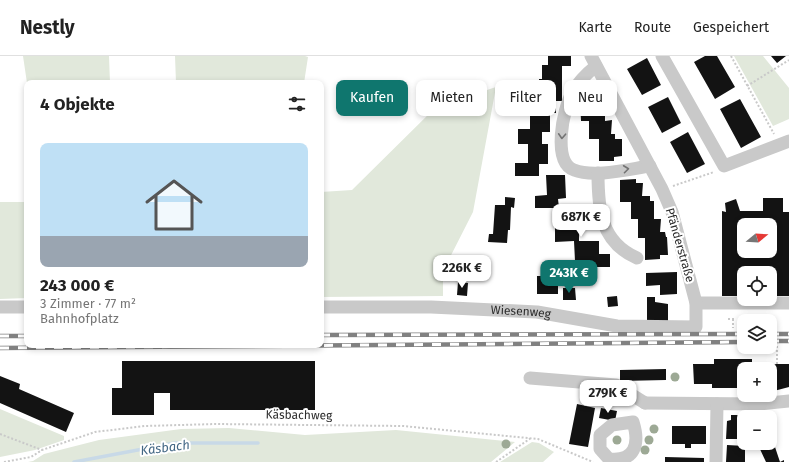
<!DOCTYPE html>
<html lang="de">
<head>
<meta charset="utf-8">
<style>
	body { margin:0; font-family:"Fira Sans",sans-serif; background:#f6f6f6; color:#222; height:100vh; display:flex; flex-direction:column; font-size:15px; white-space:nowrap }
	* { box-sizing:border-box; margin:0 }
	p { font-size:13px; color:#767676 }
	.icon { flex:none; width:22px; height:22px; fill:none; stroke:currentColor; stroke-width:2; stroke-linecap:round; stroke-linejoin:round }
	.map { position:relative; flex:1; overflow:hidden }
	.panel { position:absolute; left:24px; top:24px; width:300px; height:268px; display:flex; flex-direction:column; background:#fff; border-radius:8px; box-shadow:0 2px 6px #0003 }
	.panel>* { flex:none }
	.hud { position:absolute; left:336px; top:24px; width:380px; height:36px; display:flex; gap:8px }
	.needle { width:26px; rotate:72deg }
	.fabs { position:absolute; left:737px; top:162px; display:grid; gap:8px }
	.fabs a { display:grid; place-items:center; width:40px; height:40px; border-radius:8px; background:#fff; box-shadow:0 2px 6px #0003; font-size:20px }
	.price { position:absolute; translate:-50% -34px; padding:0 9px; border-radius:8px; background:#fff; color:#222; font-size:13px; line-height:26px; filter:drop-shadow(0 1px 2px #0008) }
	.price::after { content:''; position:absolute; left:50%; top:24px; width:12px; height:9px; margin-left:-6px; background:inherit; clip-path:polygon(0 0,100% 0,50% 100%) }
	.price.active { background:#0f766e; color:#fff }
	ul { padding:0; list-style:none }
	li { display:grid; align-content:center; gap:8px; height:212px; padding:0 16px }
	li+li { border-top:1px solid #e0e0e0 }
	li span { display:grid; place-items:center; height:124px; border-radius:8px; color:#555 }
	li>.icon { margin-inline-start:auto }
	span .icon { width:72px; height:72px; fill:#fffc; stroke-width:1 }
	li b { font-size:17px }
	h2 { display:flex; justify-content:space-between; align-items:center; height:48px; padding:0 16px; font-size:17px }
	.tag { padding:0 14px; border-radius:8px; background:#fff; box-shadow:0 2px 6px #0003; font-size:14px; line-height:36px }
	.tag.active { background:#0f766e; color:#fff }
	header { display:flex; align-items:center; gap:24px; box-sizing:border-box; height:56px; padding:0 20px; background:#fff; border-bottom:1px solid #e0e0e0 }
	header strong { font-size:19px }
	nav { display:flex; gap:22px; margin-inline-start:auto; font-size:14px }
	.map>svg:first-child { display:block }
	.green { fill:#e1e8db }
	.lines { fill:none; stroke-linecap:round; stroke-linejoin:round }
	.stream { stroke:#c8d9e7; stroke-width:3.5 }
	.building { fill:#131313; fill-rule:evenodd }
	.path { stroke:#c9c9c9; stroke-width:2; stroke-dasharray:2 2; stroke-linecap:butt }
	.minor { stroke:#c9c9c9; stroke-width:13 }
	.rail-casing { stroke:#818181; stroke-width:4.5 }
	.rail { stroke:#fff; stroke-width:3; stroke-dasharray:9; stroke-linecap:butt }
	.tree { fill:#9da995 }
	.oneway { stroke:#737373 }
	.labels { text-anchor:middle; stroke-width:4; stroke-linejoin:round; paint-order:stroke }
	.street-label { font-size:12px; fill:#2c2c2c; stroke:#fff }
	.water-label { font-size:13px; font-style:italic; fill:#436785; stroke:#fff }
</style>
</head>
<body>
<header>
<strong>Nestly</strong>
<nav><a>Karte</a><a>Route</a><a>Gespeichert</a></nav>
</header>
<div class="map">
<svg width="789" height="406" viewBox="0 0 789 406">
	<rect width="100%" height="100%" fill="#fff"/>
	<path class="green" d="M23 0H109L110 27H27Z
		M175 0H305L308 1 304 27H176Z
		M734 0H763L789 32V63L773 70Z
		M496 31 473 156 443 215V240L321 241V136L352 134 436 51Z
		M0 146H27V242L0 243Z
		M0 353 64 380V384L35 394 0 401Z
		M229 372 305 379 396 374 515 386 491 406H28L33 405 44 398 99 384 181 373Z
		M532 386 539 387 554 396 543 406H500Z"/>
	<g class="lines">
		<path class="stream" d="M74 406 175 387H258"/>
	</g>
	<path class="building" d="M548 0H571V10H562V45H556V57H550V76H542V88H548V108H539V120H515V107H528V88H518V73H530V40H539V23H542V9H548Z
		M705 0H717L735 31 715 43 694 6Z
		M771 0H786L777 7Z
		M647 2 661 29 642 39 627 13Z
		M587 32H596V37H588Z
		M668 41 681 67 662 77 648 51Z
		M580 43H595V47H603L602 60H605V65L612 64 611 78H615V83H622V100L614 101V105H599V83H589V65H581Z
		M740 43 761 81 741 92 720 53Z
		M688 76 705 108 687 117 670 86Z
		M546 119H565L566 142 558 143 559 152H535V140L547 139Z
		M636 123V127H643L642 140H650V145H654V163H661L660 176H665L666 181H667L668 199H660V203L645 204V182H638V163H631V146H620V124Z
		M505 141 515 142 514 152 511 151 510 174H508L507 187 488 186 489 178H493L495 149H505Z
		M763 142H783V156H789V240H770V217H744V240H722V155L726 156 725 147 736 143 740 155H763ZM744 169H770V195H744Z
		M586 150 587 172H579V185H599V198H610V211H587V204L575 205 574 185 555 186V170H565L564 151Z
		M677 216V238L660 239V229L646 230V217Z
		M537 220H558V238H537Z
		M458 226 468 227 467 240 457 239Z
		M563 232H575L576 244H563Z
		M617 240 618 250 608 251 607 241Z
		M647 241H655V246L668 248V266L647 267Z
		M714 303H752V309H759V313H744L742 332H712V328H694L693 308H714Z
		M122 305H315V354H170V337H154V359H112V332H122Z
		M762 308H789V331L770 336V313H762Z
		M666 313V324L620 325V314Z
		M0 320 20 328 19 333 74 357 66 376 0 347Z
		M577 348 595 352 588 391 569 388Z
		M601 352 617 355 615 365 599 362Z
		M731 359H758V361H744V383H726L727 365 731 364Z
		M770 363 776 381 772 382 780 406 784 404V406H766L759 391 760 387H770Z
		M672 370H706V388H691V392H685V388H672Z
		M727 389 745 390V406H726Z
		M665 401 704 402V406H665Z"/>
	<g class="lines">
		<path class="path" d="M731 0 774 78
			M747 30 789 4
			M673 130 714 116
			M728 263H733V260
			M733 263V272
			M777 308V289
			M761 313V305
			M773 317H777
			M0 378 42 394
			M4 406 31 401 42 394 95 376 145 370 216 368 403 370 538 383 593 406
			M496 406 531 382"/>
		<g class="minor">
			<path d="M662 0 724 110 789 85"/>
			<path d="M596 10C586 18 578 26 572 37 563 53 552 106 574 114 594 122 629 113 650 110"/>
			<path d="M598 117C598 152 600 186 637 202"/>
			<path d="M696 247H789"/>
			<path d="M0 251H27"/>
			<path id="s1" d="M321 251H431L537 256 617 270 696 271V247L672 156 662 133 591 0"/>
			<path d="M530 322 616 329 645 347"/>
			<path d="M645 347 760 348 789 345"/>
			<path d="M633 366C640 388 635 406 609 403L600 393V379L612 369Z"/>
			<path d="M716 406 717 348"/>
		</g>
		<g class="rail-casing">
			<path id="rail" d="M770 278H789
				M321 279 744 278
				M0 280H27
				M770 285H789
				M0 292 744 286"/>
		</g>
		<use href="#rail" class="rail"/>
	</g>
	<g class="tree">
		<circle cx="675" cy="321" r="4.5"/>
		<circle cx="654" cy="373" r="4.5"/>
		<circle cx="617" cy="384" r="4.5"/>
		<circle cx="649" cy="384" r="4.5"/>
		<circle cx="506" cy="388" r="4.5"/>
		<circle cx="645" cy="394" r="4.5"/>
	</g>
	<defs><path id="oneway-chevron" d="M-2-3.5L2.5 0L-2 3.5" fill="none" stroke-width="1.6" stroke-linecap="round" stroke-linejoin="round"/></defs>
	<g class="oneway">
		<use href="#oneway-chevron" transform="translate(562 80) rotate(93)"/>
		<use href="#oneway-chevron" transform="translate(626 113) rotate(-7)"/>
	</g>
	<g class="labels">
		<g class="street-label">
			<text transform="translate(680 189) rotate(74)" y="4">Pfänderstraße</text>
			<text dy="4" stroke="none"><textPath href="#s1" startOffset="200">Wiesenweg</textPath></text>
			<text transform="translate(299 359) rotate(1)" y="4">Käsbachweg</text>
		</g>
		<g class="water-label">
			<text transform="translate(165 391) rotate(-7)" y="5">Käsbach</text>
		</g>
	</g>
</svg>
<div class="fabs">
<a><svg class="needle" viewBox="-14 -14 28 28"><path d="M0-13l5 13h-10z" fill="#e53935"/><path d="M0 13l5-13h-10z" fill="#767676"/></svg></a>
<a><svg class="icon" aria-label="locate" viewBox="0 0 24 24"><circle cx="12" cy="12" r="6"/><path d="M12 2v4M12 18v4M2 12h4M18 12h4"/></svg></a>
<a><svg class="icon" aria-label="layers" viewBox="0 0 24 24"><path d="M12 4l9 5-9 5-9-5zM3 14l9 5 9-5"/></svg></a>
<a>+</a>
<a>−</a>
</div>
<b class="price" style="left:581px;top:182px">687K €</b>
<b class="price" style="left:462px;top:233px">226K €</b>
<b class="price active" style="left:569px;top:238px">243K €</b>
<b class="price" style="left:608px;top:358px">279K €</b>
<div class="hud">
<a class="tag active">Kaufen</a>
<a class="tag">Mieten</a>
<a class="tag">Filter</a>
<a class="tag">Neu</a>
</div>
<section class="panel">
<h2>4 Objekte<svg class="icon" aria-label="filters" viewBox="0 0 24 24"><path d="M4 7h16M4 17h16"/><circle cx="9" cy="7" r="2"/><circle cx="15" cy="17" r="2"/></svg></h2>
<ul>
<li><span style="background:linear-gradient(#bfe0f5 75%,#9aa5b1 0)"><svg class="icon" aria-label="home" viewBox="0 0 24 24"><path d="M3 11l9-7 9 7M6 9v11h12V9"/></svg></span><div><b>243 000 €</b><p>3 Zimmer · 77 m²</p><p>Bahnhofplatz</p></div></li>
</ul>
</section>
</div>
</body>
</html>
